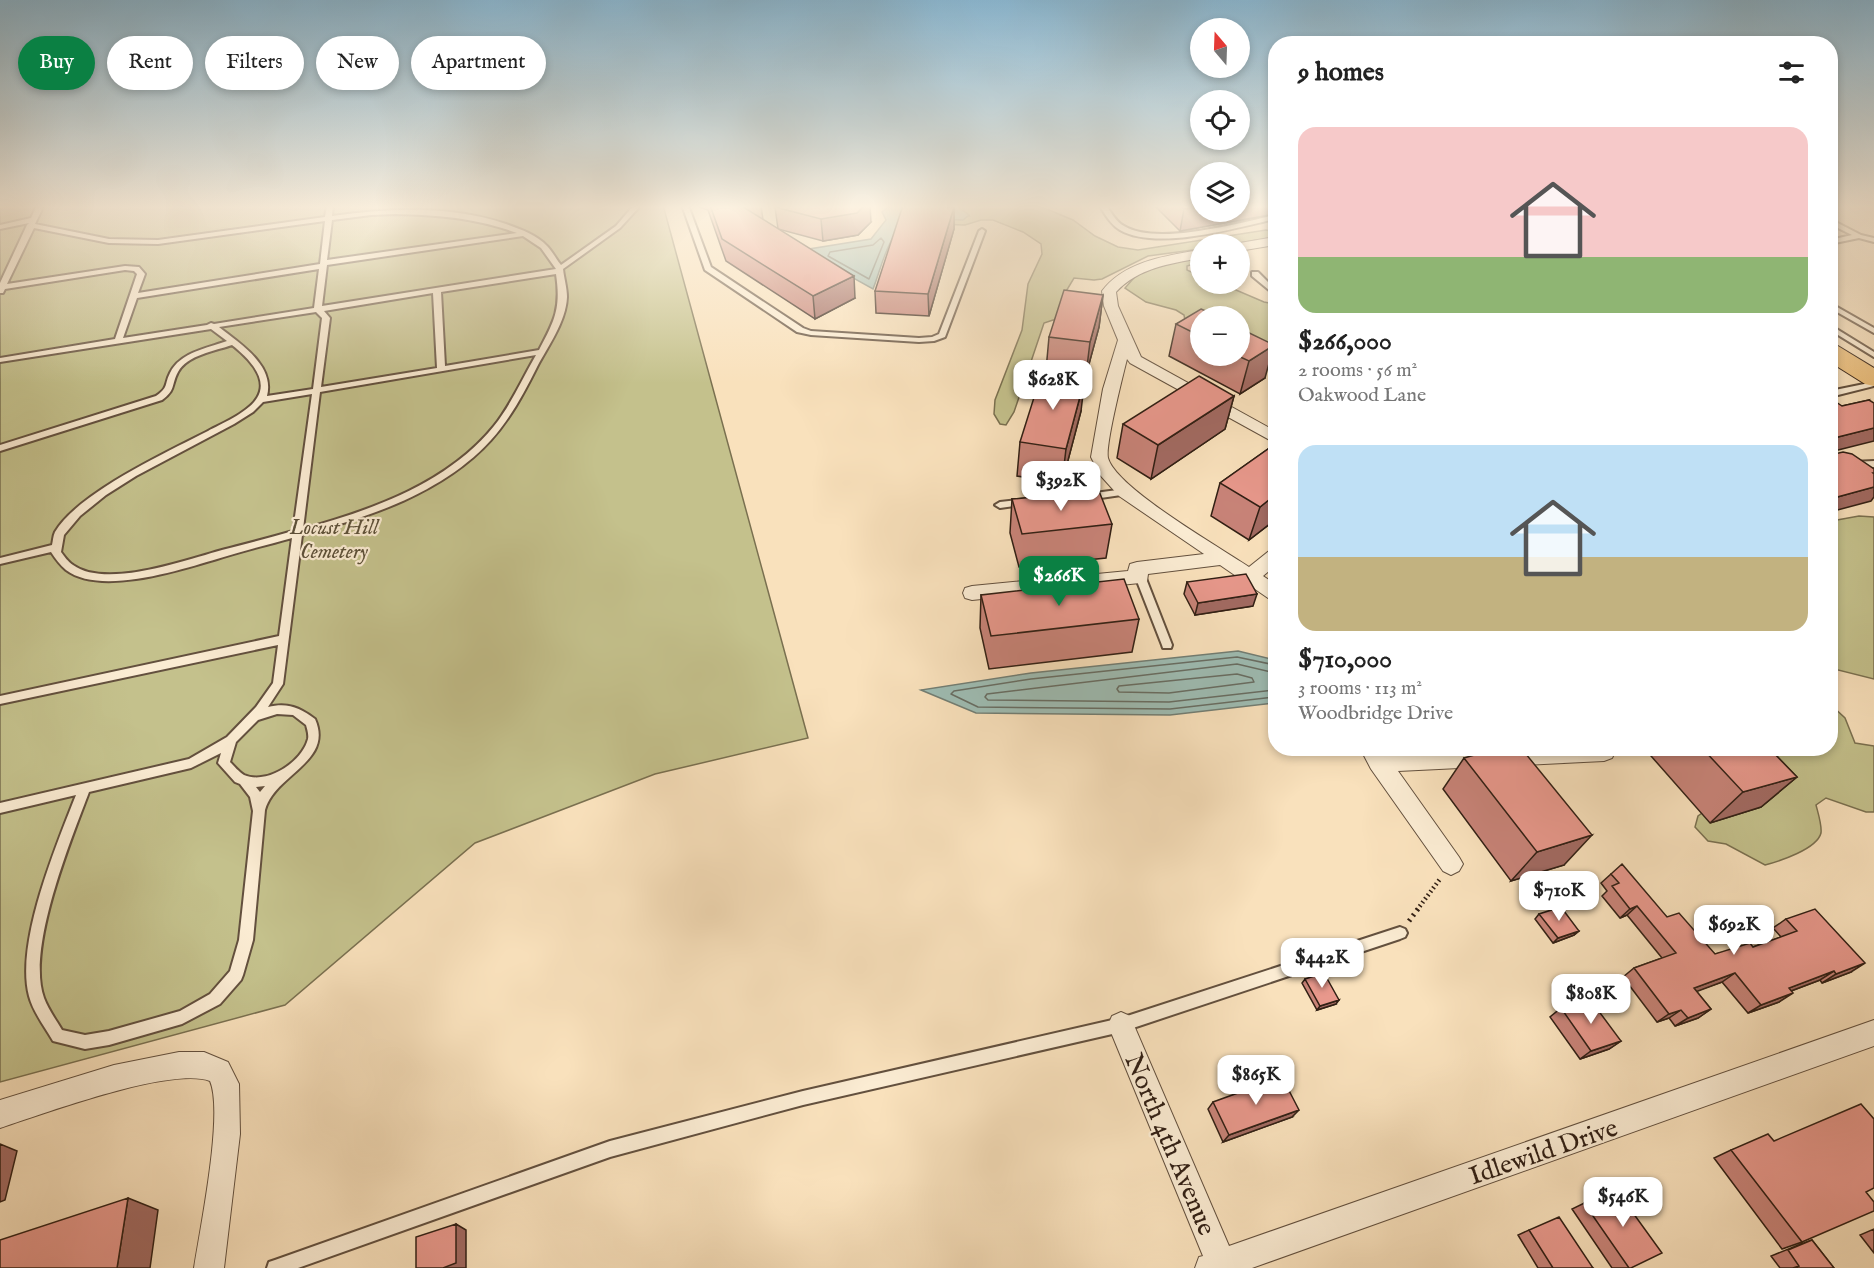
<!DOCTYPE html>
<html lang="en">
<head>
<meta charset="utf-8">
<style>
	body { margin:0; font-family:"IM FELL English",serif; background:#f6f6f6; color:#222; height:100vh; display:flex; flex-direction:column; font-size:22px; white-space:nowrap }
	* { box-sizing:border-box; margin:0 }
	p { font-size:20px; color:#767676 }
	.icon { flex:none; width:33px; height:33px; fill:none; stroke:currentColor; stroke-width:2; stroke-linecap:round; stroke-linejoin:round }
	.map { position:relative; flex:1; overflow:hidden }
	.sheet { position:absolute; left:1268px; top:36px; width:570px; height:720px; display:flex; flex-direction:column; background:#fff; border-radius:24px; box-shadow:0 3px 9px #0003 }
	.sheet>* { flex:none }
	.top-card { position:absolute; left:18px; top:36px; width:570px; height:54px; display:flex; gap:12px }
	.needle { width:39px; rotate:341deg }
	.controls { position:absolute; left:1190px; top:18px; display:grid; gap:12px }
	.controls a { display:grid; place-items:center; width:60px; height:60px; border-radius:50%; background:#fff; box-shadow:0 3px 9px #0003; font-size:30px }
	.price { position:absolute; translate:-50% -51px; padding:0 14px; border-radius:12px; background:#fff; color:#222; font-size:20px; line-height:39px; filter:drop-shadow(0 2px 3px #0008) }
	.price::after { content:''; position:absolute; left:50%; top:36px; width:18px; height:14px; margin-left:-9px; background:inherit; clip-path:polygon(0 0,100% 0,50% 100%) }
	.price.active { background:#0b8043; color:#fff }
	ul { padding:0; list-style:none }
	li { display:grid; align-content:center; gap:12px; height:318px; padding:0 30px }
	li span { display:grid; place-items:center; height:186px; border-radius:18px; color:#555 }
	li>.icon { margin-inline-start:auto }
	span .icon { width:108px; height:108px; fill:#fffc; stroke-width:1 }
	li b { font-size:26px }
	h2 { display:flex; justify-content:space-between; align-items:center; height:72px; padding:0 30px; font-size:26px }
	.chip { padding:0 21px; border-radius:27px; background:#fff; box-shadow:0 3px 9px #0003; font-size:21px; line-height:54px }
	.chip.active { background:#0b8043; color:#fff }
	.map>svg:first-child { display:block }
	.green { fill:#c4c18c; stroke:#7a7050; stroke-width:1.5 }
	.water { fill:#9ebdb4; stroke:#727e74; stroke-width:1.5 }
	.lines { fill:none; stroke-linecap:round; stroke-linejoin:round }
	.shore { stroke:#686e64; stroke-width:1.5 }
	.service-casing { stroke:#63503e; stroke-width:4 }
	.minor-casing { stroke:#63503e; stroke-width:2 }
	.primary-casing { stroke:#311f14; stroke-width:2 }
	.path-far1 { stroke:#311f14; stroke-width:4.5; stroke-dasharray:1.5 3; stroke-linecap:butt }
	.path { stroke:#311f14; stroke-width:5; stroke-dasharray:2 4.5; stroke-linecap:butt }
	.service { fill:#fbecd3; fill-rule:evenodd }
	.minor { fill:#fbecd3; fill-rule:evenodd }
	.primary { fill:#ecc07e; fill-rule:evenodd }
	.wall { fill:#c88378; stroke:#311f14; stroke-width:1.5 }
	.shaded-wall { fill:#a26a62; stroke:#311f14; stroke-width:1.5 }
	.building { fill:#e8988c; stroke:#311f14; stroke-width:1.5 }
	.labels { text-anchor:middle; stroke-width:4.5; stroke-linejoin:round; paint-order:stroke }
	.park-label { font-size:21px; font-style:italic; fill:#5d5038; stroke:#fbecd3 }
	.near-street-label { font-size:26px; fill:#311f14; stroke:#fbecd3 }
</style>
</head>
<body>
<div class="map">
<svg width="1874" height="1268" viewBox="0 0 1874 1268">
	<rect width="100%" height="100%" fill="#f9e1bc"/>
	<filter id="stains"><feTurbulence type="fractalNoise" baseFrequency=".00333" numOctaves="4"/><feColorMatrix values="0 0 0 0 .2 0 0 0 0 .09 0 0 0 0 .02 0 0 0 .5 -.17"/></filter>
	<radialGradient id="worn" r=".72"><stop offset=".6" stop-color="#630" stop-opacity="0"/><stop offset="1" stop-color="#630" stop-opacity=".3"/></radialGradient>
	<path class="green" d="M0 205H663L808 738 655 774 475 843 285 1005 0 1082Z
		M955 205H1037L1073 220 1095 236 1118 247 1138 250 1266 230 1275 232V237L1233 244H1200V249L1148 256 1102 279 1094 280 1074 278 1062 298 1083 320H1053L1044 323 1014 412 1006 425 1000 424 994 414 995 400 1022 330 1028 284 1042 254 1041 244 1023 232 993 220H981L965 225 903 223 969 216Z
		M1200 255V262L1187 266V270L1200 276V284H1222L1264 302 1275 304V373L1259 363 1239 355V316H1200L1186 327 1184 315 1176 310 1146 302 1125 288 1141 270Z
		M1859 516 1874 517V679L1830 668V523L1837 520Z
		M1830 704 1845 718 1855 743 1874 746V812H1866L1826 798 1816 805C1818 813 1822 825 1821 833 1817 849 1780 861 1765 865L1726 844 1708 841 1695 827 1698 816 1718 802 1764 749 1830 748Z"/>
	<path class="water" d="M955 205 969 215 963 220 910 218C888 233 882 266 873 289L803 250 871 239 886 220 882 212 888 207Z
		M1238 651 1275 660V703L1170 715 976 713 921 690 1031 673Z"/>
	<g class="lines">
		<path class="shore" d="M881 238 884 242 869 279 828 256 830 252 873 245Z
			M1275 665 1237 657 1031 679 954 691 951 694 978 707 1170 709 1275 697
			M1275 673 1237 664 987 694 985 697 988 700 1169 702 1275 690
			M1237 674 1252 678 1254 682 1169 693 1119 692 1117 689 1119 686Z"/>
		<g class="service-casing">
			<path id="service" d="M37 205H44L35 224 109 239 158 240 325 217 327 205H333L332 216C390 208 450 205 506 224 520 229 537 235 547 246 552 251 556 259 561 265L616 226 634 205H641L620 228 563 269C564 278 567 288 567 297 566 322 548 346 537 367 524 393 510 419 491 440 443 493 369 517 302 535L283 684 268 707C288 702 300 708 315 719 334 762 275 774 265 810L253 940 243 975 241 980 220 1004 182 1024 109 1045 85 1049 53 1041C45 1027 33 1012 29 996 15 943 56 846 76 795L0 813V803L189 759 227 737 256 707 273 683 278 645 0 704V696L279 636 292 538C267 545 242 551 217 559 180 570 100 596 66 570 60 565 55 558 51 552L0 564V558L52 545C53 541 53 536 55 532 78 493 167 452 208 431 221 424 249 412 257 398 270 378 246 356 232 345 215 351 187 355 178 372 171 385 176 390 162 400L0 451V445L156 396C169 387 164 385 170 373 180 352 208 348 227 341L211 329 0 362V358L115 339 137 274 134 271 125 270 5 289 3 293H0V283L27 225 29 223 0 229V225L31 218ZM395 214C439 215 476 218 517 233L327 260 332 220 371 215ZM325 221 320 264 138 293 145 274 139 267 125 266 7 284 34 228 109 243 158 244ZM523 236 541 248 556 269 322 306 327 265ZM319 269 314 308 214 324 211 323 207 325 123 338 137 298ZM556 274C561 308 555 320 539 350L445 366 441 292ZM433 293 437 368 321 387 330 318 324 311ZM316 312 322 318 313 389 267 396C275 365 240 344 219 327ZM536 355C522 379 511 405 494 426 448 483 372 510 303 529L320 392ZM312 394 293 531C269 538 245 544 222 550 186 560 106 589 73 565 68 562 64 556 61 552L64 535 80 516 106 495 136 476 234 424 253 412 263 402ZM277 714 293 715 306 725C307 729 309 734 308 739 302 762 267 785 244 775 239 772 234 766 230 762L236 742 258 720ZM221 753 218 763 235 782 240 784 250 797 253 811 239 940 230 971 210 994 180 1011 109 1031 85 1035 62 1030C56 1020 48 1009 44 998 26 949 71 840 89 792L191 768ZM265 786 260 792 256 787Z
				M682 205H688L711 267 803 328 811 331 919 338 932 337 939 334 979 231 982 229 985 231 945 337 934 341 919 342 811 335 797 332 705 270Z
				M1099 205H1106C1111 212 1116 222 1124 226 1157 246 1238 223 1275 215V219C1235 228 1157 251 1120 230 1111 225 1105 214 1099 205Z
				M1830 205H1839L1830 209Z
				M1830 219 1861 235 1874 238V242L1859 238 1830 244V240L1852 235 1830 224Z
				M1252 272H1258L1275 289V295L1252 276Z
				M1830 303 1874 328V333L1830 308Z
				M1830 325 1874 352V357L1830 330Z
				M1874 382V386L1830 397V391Z
				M1874 461V467L1830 469V463Z
				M1125 489 1130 492 1128 494 1087 500 1082 497 1087 494Z
				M1026 499 1029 500 1031 502 1029 504 1000 508 995 505 1000 502Z
				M1140 572 1145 576 1172 645 1171 648H1163L1162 645 1135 576Z
				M1400 927 1405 929 1407 933 1405 937 1400 939 1121 1032 803 1105 610 1157 298 1268H267L269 1262 275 1260 610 1141 803 1091 1121 1018Z"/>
		</g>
		<g class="minor-casing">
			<path id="minor" d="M1275 237V245L1239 251V244H1234Z
				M1200 250V258C1169 264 1138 268 1116 292L1118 306 1141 357 1275 431V443L1130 363 1127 359C1123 375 1105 446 1108 458 1116 488 1221 548 1249 567L1269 551 1275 550V566L1263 576 1275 584V600L1268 598 1220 565 1148 574 1147 581 1140 583 972 600 965 598 963 593 965 588 972 586 1128 571 1130 564 1137 562 1204 554 1119 496 1100 475 1091 457 1103 389 1118 340 1104 306 1102 291C1125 261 1165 256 1200 250Z
				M1360 748H1382L1386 754 1492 748H1613L1615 752 1612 758 1604 761 1398 771 1459 857 1463 864 1459 871 1451 875 1443 871 1371 769Z
				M1121 1012 1130 1016 1229 1246 1874 1020V1046L1252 1268H1195L1199 1257 1203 1256 1108 1025 1112 1016Z
				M179 1052H204L228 1062 239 1084 240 1134 224 1268H194C200 1229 224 1113 210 1081 172 1066 42 1114 0 1128V1100L114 1065Z"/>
		</g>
		<g class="primary-casing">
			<path id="primary" d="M1830 344 1838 346 1874 368V386L1865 384 1830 362Z"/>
		</g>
		<path class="path-far1" d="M1417 910 1440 879"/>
		<path class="path" d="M1409 921 1418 909"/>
		<use href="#service" class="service"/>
		<use href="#minor" class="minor"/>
		<use href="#primary" class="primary"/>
	</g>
	<path class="wall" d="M693 205H761L763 220 855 298 815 319 726 261 708 210Z
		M1154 205H1275V214L1180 231Z
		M775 207 871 222 858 235 823 241 778 229Z
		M954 207V229L929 316 876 313 875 291Z
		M1274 241H1275V263L1270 258Z
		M1103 295 1099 327 1086 375 1046 370 1049 337Z
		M1200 316V356H1239V328L1265 378 1240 394 1169 356 1176 324Z
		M1234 396 1225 429 1151 479 1117 458 1123 424Z
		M1869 400 1830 452V404L1842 406Z
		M1081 411 1062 483 1017 476 1020 442Z
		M1275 444V520L1249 540 1211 516 1220 483Z
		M1012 499 1112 524 1106 558 1019 567 1010 533Z
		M1187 582 1253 606 1195 615 1184 594Z
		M981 595 1139 619 1132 652 989 669 980 628Z
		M1644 748H1769L1797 777 1761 807 1710 823Z
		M1464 758 1564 865 1511 881 1443 789Z
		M1611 874 1715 954 1753 947 1781 937 1773 928 1786 919 1851 972 1822 983 1820 980 1791 991 1779 1002 1748 1013 1722 982 1696 991 1711 1009 1698 1018 1675 1026 1669 1018 1657 1022 1623 977 1634 968 1662 958 1627 915 1620 918 1602 896 1607 891 1601 883Z
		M1539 914 1579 931 1574 935 1553 943 1535 919Z
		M1305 979 1336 1004 1317 1010 1302 983Z
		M1561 1008 1621 1041 1609 1049 1580 1059 1550 1017Z
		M1213 1102 1292 1117 1223 1142 1208 1109Z
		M1774 1141 1866 1192 1802 1242 1782 1249 1714 1158 1731 1150Z
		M1615 1188 1631 1268H1612L1572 1209Z
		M1874 1229V1253L1860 1235Z
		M1529 1230 1593 1268H1538L1518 1235Z
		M1812 1240 1834 1268H1780L1771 1256 1796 1246Z"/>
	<path class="shaded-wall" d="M865 205H870L871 222 858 235 823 241 821 219Z
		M1239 205H1275V214L1180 231 1184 209 1200 207V212H1239Z
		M954 207V229L929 316 928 294Z
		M854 276 855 298 815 319 813 296Z
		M1103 295 1099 327 1086 375 1090 342Z
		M1274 345 1265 378 1240 394 1249 361Z
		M1085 378 1081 411 1062 483 1066 449Z
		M1234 396 1225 429 1151 479 1158 445Z
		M1874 428V441L1830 452V447L1838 437Z
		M1874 487V497L1871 501 1830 512V499Z
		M1275 495V520L1249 540 1260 507Z
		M1257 594 1253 606 1195 615 1198 603Z
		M1797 777 1761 807 1710 823 1743 792Z
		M1592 835 1564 865 1511 881 1537 852Z
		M1637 906 1627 915 1620 918 1630 909Z
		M1579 931 1574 935 1553 943 1558 938Z
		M1865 963 1851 972 1822 983 1836 974Z
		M1834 971 1820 980 1775 997 1789 988Z
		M1735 973 1722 982 1682 997 1694 988Z
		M1793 993 1779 1002 1748 1013 1761 1005Z
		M1339 1000 1336 1004 1317 1010 1320 1006Z
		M1711 1009 1698 1018 1675 1026 1688 1018Z
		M1681 1010 1669 1018 1657 1022 1669 1014Z
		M1621 1041 1609 1049 1580 1059 1591 1051Z
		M1299 1110 1292 1117 1223 1142 1229 1135Z
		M0 1144 17 1151 5 1200 0 1202Z
		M128 1198 158 1210 150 1268H117Z
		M456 1224 466 1230V1268H443Z"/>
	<path class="building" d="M710 205H740L854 276 813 296 722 239Z
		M777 205H865L857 213 821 219 775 207Z
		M903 205 954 207 928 294 875 291Z
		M1179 205H1200V207L1184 209Z
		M1064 290 1103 295 1090 342 1049 337Z
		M1201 309 1217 316H1200V336L1176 324Z
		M1239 328 1274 345 1249 361 1238 356H1239Z
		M1042 372 1085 378 1066 449 1020 442Z
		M1199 376 1234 396 1158 445 1123 424Z
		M1869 400 1874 403V428L1838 437 1830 431V404L1836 402 1842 406Z
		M1275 444V495L1260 507 1220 483Z
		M1843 452 1852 454 1874 469V473H1873L1874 474V487L1830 499V455Z
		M1099 491 1112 524 1022 534 1012 499Z
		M1246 574 1257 594 1198 603 1187 582Z
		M1124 579 1139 619 991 636 981 595Z
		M1499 748H1521L1592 835 1537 852 1464 758Z
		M1702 748H1769L1797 777 1743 792Z
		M1622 864 1667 917 1679 913 1715 954 1750 943 1753 947 1797 931 1786 919 1815 909 1865 963 1836 974 1834 971 1789 988 1793 993 1761 1005 1735 973 1694 988 1711 1009 1688 1018 1681 1010 1669 1014 1634 968 1676 953 1637 906 1630 909 1612 886 1619 883 1611 874Z
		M1561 907 1579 931 1558 938 1539 914Z
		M1324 973 1339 1000 1320 1006 1305 979Z
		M1589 998 1621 1041 1591 1051 1561 1008Z
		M1282 1077 1299 1110 1229 1135 1213 1102Z
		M1861 1104 1874 1119V1188L1866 1192 1874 1202V1211L1802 1242 1731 1150 1768 1134 1774 1141Z
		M1615 1188 1662 1253 1631 1268H1629L1584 1203Z
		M128 1198 117 1268H0V1240Z
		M1559 1217 1593 1268H1553L1529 1230Z
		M456 1224V1263L443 1268H416V1237Z
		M1812 1240 1834 1268H1793L1799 1266 1788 1250Z"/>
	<linearGradient id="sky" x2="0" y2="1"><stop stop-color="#8ab8d3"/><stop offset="0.54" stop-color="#fcf2e1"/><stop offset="1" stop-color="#fcf2e1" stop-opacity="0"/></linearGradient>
	<rect width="1874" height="383" fill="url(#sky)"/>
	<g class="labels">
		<g class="park-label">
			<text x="334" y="534">Locust Hill<tspan x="334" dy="24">Cemetery</tspan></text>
		</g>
		<g class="near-street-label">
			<text transform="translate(1171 1144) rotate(67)" y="9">North 4th Avenue</text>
			<text transform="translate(1543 1151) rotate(-19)" y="9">Idlewild Drive</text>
		</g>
	</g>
	<rect width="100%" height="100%" filter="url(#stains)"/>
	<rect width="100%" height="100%" fill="url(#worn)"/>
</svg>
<div class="controls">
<a><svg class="needle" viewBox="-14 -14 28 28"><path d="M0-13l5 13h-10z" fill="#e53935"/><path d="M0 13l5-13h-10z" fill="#767676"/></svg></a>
<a><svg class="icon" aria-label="locate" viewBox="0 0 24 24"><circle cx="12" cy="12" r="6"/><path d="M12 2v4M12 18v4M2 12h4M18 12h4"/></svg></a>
<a><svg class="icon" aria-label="layers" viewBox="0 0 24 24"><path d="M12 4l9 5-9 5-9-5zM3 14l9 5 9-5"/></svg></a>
<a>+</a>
<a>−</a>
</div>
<b class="price" style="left:1053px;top:411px">$628K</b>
<b class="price" style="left:1061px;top:512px">$392K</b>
<b class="price active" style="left:1059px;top:607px">$266K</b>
<b class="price" style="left:1559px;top:922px">$710K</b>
<b class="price" style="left:1734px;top:956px">$692K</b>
<b class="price" style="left:1322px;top:989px">$442K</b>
<b class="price" style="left:1591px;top:1025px">$808K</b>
<b class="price" style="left:1256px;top:1106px">$865K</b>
<b class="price" style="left:1623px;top:1228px">$546K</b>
<div class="top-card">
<a class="chip active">Buy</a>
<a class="chip">Rent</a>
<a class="chip">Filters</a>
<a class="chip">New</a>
<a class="chip">Apartment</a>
</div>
<section class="sheet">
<h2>9 homes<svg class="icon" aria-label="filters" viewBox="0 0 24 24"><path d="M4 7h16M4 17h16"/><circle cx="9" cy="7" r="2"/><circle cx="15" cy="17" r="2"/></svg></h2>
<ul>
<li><span style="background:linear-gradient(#f6c9c9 70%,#8fb573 0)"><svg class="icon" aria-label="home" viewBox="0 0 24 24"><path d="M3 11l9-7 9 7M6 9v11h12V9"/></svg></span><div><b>$266,000</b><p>2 rooms · 56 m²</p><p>Oakwood Lane</p></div></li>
<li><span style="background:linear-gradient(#bfe0f5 60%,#c2b280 0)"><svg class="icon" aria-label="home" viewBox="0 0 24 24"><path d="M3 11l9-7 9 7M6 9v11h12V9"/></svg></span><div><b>$710,000</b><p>3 rooms · 113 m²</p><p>Woodbridge Drive</p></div></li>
</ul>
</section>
</div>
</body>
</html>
